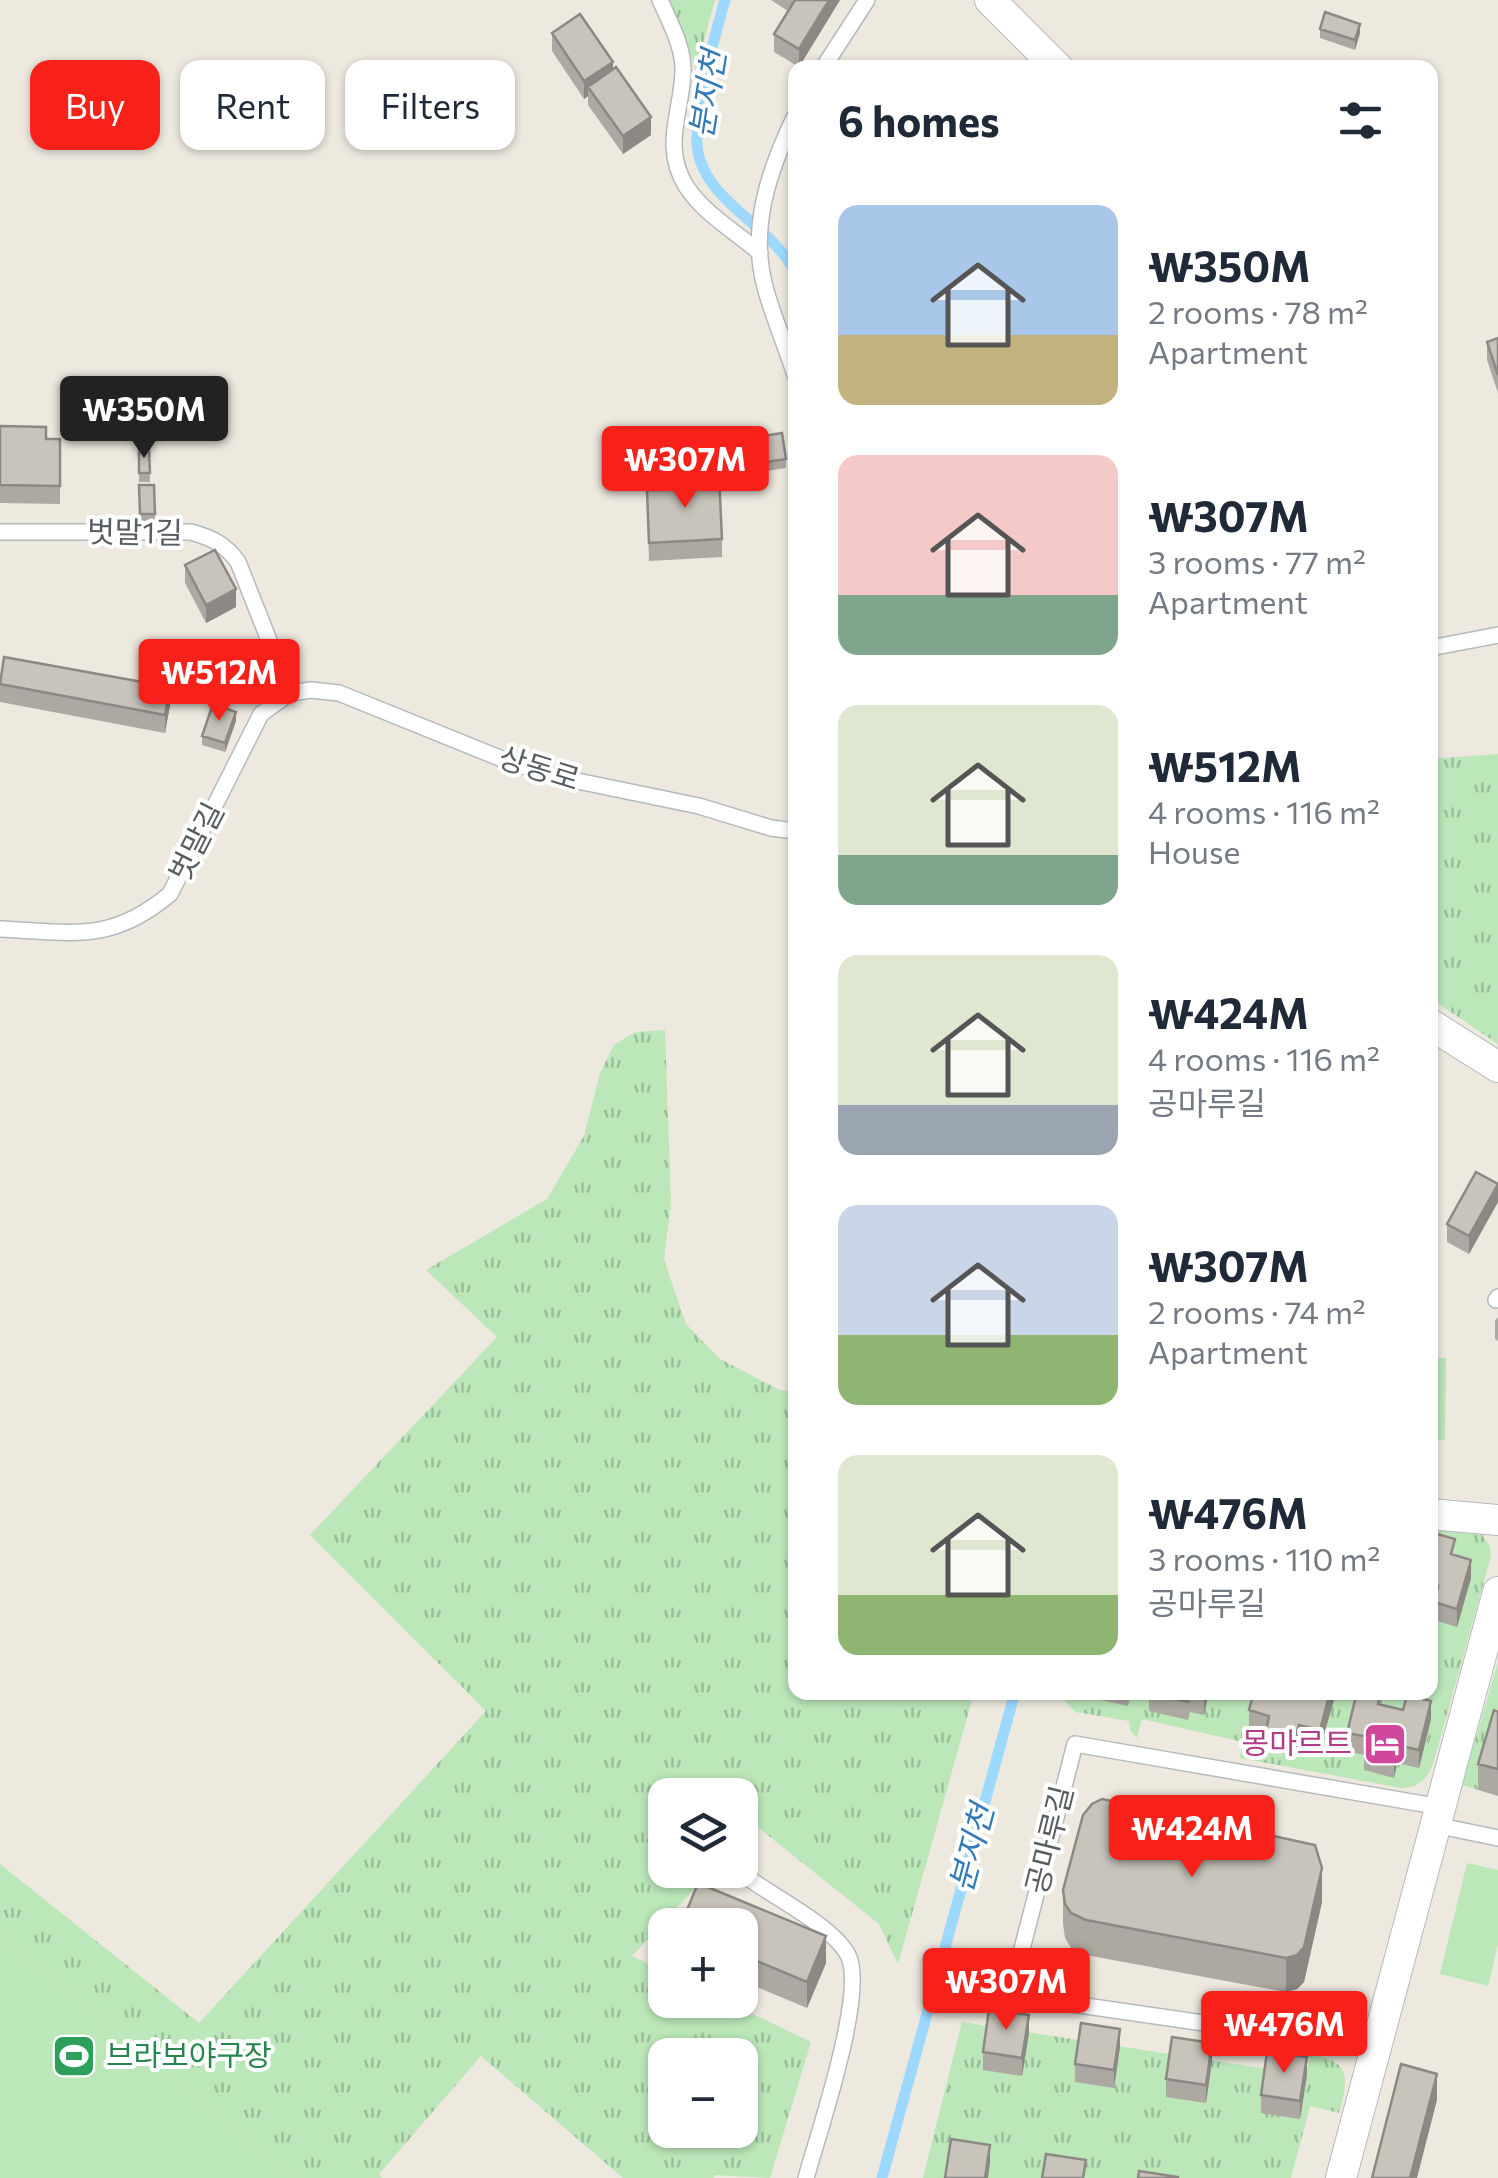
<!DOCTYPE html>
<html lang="en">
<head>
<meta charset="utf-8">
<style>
	body { margin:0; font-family:Commissioner,"Noto Sans KR",sans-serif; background:#f6f6f7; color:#1f2937; height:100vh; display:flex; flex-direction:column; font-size:38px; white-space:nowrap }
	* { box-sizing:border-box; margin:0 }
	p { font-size:32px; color:#747a83 }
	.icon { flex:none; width:55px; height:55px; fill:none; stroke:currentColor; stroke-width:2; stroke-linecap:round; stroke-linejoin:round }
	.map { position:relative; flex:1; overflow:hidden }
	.drawer { position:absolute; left:788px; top:60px; width:650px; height:1640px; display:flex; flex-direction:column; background:#fff; border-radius:20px; box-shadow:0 2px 8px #0004 }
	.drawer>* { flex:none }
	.top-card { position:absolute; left:30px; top:60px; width:608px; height:90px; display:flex; gap:20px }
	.fabs { position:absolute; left:648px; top:1778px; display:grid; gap:20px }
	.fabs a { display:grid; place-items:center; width:110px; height:110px; border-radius:20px; background:#fff; box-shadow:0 2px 8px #0004; font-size:50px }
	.price { position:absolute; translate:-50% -85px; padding:0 22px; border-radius:10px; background:#f8211a; color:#fff; font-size:32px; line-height:65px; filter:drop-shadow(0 2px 5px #0008) }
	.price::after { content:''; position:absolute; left:50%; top:60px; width:30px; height:22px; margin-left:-15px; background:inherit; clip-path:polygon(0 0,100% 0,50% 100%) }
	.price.current { background:#222; color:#fff }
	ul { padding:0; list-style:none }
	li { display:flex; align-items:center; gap:30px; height:250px; padding:0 50px }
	li span { display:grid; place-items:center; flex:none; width:280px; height:200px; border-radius:20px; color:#555 }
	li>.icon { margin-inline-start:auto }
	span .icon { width:120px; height:120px; fill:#fffc; stroke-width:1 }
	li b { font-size:42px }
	h2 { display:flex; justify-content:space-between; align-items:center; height:120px; padding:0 50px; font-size:42px }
	.tag { padding:0 35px; border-radius:20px; background:#fff; box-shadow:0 2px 8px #0004; font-size:35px; line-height:90px }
	.tag.current { background:#f8211a; color:#fff }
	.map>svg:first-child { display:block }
	.grass { fill:url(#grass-tufts); fill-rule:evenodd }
	.pitch { fill:#bbe7b9 }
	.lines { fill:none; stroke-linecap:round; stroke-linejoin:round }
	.stream { stroke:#9dd9ff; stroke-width:11 }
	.service-casing { stroke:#b5b9be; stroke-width:18 }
	.minor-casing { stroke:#b5b9be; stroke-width:32 }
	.service { stroke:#fff; stroke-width:15 }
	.minor { stroke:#fff; stroke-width:30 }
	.wall { fill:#aca9a2 }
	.shaded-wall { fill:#8c8984 }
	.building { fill:#c8c4bc; stroke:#8c8984; stroke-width:2.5 }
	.labels { text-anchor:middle; stroke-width:8; stroke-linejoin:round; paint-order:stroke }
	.street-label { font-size:30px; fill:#585d62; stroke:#fff }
	.hotel-label { font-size:30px; fill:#b23c85; stroke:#fff; text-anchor:end }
	.leisure-label { font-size:30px; fill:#27864d; stroke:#fff; text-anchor:start }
	.water-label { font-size:32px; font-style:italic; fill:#327ab9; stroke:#fff }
</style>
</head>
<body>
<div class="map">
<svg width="1498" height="2178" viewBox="0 0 1498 2178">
	<defs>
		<pattern id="grass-tufts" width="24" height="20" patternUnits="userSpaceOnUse" patternTransform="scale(2.5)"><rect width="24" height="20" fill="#bbe7b9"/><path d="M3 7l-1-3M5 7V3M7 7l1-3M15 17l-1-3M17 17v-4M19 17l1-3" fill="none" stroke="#9bbe9a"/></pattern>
	</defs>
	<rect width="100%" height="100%" fill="#ede9df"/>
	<path class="grass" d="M670 0H715L696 69Z
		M1498 754V1044L1430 998V759Z
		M665 1030 671 1202 664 1260 686 1324 720 1359 780 1390 795 1392V1692L974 1693 898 1964 879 1924 755 1825 740 1840V1795H665V1870H712L632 1956 665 1972V2000H724L811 2042 770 2178 715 2175 713 2178H623L481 2056 379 2174 382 2178H294L0 1935V1864L199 2023 486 1711 310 1535 497 1337 426 1270 547 1199 584 1136 600 1073 614 1045 635 1032ZM665 2055H740V2130H665Z
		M1430 1526 1481 1533 1490 1547 1491 1556 1434 1761C1428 1779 1420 1787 1401 1788L1240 1758 1243 1742 1142 1719 1137 1738 1130 1731 1129 1721 1075 1712 1062 1698V1693L1430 1692Z
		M1498 1662V1738L1494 1737 1478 1790 1462 1785Z
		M962 2022 1306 2075 1310 2055C1351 2060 1349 2078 1339 2113L1310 2106 1291 2178H923Z"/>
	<path class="pitch" d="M1430 1358H1446L1445 1440H1430Z
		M1467 1863 1498 1870V1944L1488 1986 1440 1974Z
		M0 1935 294 2178H0Z"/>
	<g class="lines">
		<path class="stream" d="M725 0C714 38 696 107 697 145 698 165 712 186 726 199 749 223 780 242 795 272
			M882 2178 1015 1692"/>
		<g class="service-casing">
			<path id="service" d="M660 0C670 23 684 47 683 73 681 114 662 147 686 186 704 214 735 231 760 253
				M823 68 867 0
				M795 116C769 170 749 227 765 287 773 317 786 346 795 375
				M0 532H191C212 538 225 544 238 562L290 693
				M1430 648 1498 635
				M0 929C73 932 110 944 170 894L261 714 290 693 311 690 339 693 507 761 563 778 699 806 771 828 795 831
				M1496 1300 1498 1297
				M1435 1825 1498 1838
				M751 1880C778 1899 833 1927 848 1955 867 1992 818 2134 806 2178
				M1376 2048 1010 1995 1075 1744 1441 1807"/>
		</g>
		<g class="minor-casing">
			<path id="minor" d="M990 0 1058 68
				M1430 1024 1498 1067
				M1430 1514 1498 1520
				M1341 2178 1498 1592"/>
		</g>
		<use href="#service" class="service"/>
		<use href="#minor" class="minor"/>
	</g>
	<path class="wall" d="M771 0H840L799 67 774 52V34L788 11Z
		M1320 29 1360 33 1355 50 1320 38Z
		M552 33 613 70 651 135 623 154 588 105V96L584 99 552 51Z
		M1498 338V393L1487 360V342Z
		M0 426 46 439H60V504L0 503Z
		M738 440 786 459V468L741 475Z
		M139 449H149L150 482H139Z
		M139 485H154L155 523H140Z
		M647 490 722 539V557L649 561Z
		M185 565 236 607 206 623 185 583Z
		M0 680 170 705 165 733 0 702Z
		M236 721 225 752 202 745V736Z
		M1498 1202 1469 1254 1447 1242V1224Z
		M1498 1317V1341L1495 1339V1321Z
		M1430 1532 1455 1555 1471 1578 1457 1627 1434 1620V1603L1430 1602Z
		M1078 1692H1131L1128 1706 1078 1695Z
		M1149 1692H1209L1204 1715 1190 1712 1188 1720 1149 1711Z
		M1334 1692V1700L1320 1748 1299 1743 1295 1757 1266 1749V1733L1249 1728V1710Z
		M1382 1692V1705L1431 1719 1419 1768 1397 1763 1394 1778 1364 1770V1755L1347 1751V1733Z
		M1498 1712V1796L1478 1790V1764Z
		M1063 1890 1322 1902 1304 1982 1297 1989 1286 1992 1086 1955 1071 1948 1065 1938 1063 1924Z
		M740 1925 826 1963 807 2008 740 1980Z
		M1029 2033 1022 2076 983 2070V2052Z
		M1120 2047 1114 2088 1075 2082V2064Z
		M1212 2061 1206 2103 1166 2097V2079Z
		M1307 2075 1300 2119 1261 2113V2095Z"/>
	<path class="shaded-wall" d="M829 0H840L799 67V49Z
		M1360 24V33L1355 50V40Z
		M613 62V80L588 87V96L584 99V81Z
		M651 117V135L623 154V136Z
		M236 589V607L206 623V605Z
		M170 687V705L165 733V715Z
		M236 712V721L225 752V743Z
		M1498 1184V1202L1469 1254V1236Z
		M1471 1560V1578L1457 1627V1609Z
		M1205 1692H1209L1204 1715V1697Z
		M1330 1692H1334V1700L1320 1748V1730Z
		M1431 1701V1719L1419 1768V1750Z
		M1299 1725V1743L1295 1757V1739Z
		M1397 1745V1763L1394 1778V1760Z
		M1322 1868V1902L1304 1982 1297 1989 1286 1992V1958Z
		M826 1936V1963L807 2008V1982Z
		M1029 2015V2033L1022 2076V2058Z
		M1120 2029V2047L1114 2088V2070Z
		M1212 2043V2061L1206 2103V2085Z
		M1307 2057V2075L1300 2119V2101Z
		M1437 2074V2100L1417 2178H1410Z
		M990 2145V2163L988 2178H985Z"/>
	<path class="building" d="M795 0H829L799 49 774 34Z
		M1325 12 1360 24 1355 40 1320 29Z
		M580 14 613 62 584 81 552 33Z
		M616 67 651 117 623 136 588 87Z
		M1498 338V375L1487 342Z
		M0 426 46 427V439H60V486L0 485Z
		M782 433 786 459 741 466 738 440Z
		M139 449H149L150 473H139Z
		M719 476 722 539 649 543 647 490H668L667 478Z
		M139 485H154L155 514H140Z
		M215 550 236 589 206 605 185 565Z
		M4 657 170 687 165 715 0 684Z
		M213 704 236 712 225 743 202 736Z
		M1476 1172 1498 1184 1469 1236 1447 1224Z
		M1430 1532 1455 1539 1451 1554 1471 1560 1457 1609 1434 1602 1438 1586 1430 1584Z
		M1205 1692 1204 1697 1190 1694 1188 1702 1149 1693Z
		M1254 1692H1330L1320 1730 1299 1725 1295 1739 1266 1731 1269 1716 1249 1710Z
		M1357 1692H1381L1378 1704 1403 1710 1407 1695 1431 1701 1419 1750 1397 1745 1394 1760 1364 1752 1368 1737 1347 1733Z
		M1494 1710 1498 1712V1769L1478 1764Z
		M1102 1799 1315 1845 1322 1868 1304 1947 1297 1955 1286 1958 1086 1920 1071 1913 1065 1904 1063 1890 1083 1815 1092 1804Z
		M698 1883 826 1936 807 1982 740 1954V1925H681Z
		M989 2009 1029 2015 1022 2058 983 2052Z
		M1081 2023 1120 2029 1114 2070 1075 2064Z
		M1172 2037 1212 2043 1206 2085 1166 2079Z
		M1267 2052 1307 2057 1300 2101 1261 2095Z
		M1401 2064 1437 2074 1410 2178H1372Z
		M951 2139 990 2145 985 2178H945Z
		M1046 2154 1086 2160 1083 2178H1042Z
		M1139 2171 1178 2177V2178H1138Z"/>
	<defs>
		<g id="hotel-square" transform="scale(2.25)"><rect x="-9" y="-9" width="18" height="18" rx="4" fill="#d1479c" stroke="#fff"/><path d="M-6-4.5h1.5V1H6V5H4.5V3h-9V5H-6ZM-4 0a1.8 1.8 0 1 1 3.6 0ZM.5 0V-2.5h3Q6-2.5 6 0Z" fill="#fff"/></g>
		<g id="stadium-square" transform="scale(2.25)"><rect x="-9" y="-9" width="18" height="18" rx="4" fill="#2e9e5b" stroke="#fff"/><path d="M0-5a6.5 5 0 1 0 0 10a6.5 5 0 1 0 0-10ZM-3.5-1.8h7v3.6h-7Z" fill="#fff"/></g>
	</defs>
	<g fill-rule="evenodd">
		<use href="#hotel-square" x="1385" y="1744"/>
		<use href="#stadium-square" x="74" y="2056"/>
	</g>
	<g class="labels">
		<g class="street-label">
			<text transform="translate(135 533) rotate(1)" y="10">벗말1길</text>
			<text transform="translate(539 769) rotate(17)" y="10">상동로</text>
			<text transform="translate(197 842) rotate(-63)" y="10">벗말길</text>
			<text transform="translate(1050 1840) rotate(-76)" y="10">공마루길</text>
		</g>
		<g class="hotel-label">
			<text x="1352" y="1754">몽마르트</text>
		</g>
		<g class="leisure-label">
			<text x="106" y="2066">브라보야구장</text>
		</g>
		<g class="water-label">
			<text transform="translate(708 94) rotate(-81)" y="11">분지천</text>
			<text transform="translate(972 1848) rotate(-75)" y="11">분지천</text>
		</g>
	</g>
</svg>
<div class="fabs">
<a><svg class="icon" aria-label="layers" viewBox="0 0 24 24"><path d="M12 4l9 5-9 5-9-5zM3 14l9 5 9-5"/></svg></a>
<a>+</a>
<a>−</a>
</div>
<b class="price current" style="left:144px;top:461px">₩350M</b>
<b class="price" style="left:685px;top:511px">₩307M</b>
<b class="price" style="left:219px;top:724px">₩512M</b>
<b class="price" style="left:1192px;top:1880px">₩424M</b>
<b class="price" style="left:1006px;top:2033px">₩307M</b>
<b class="price" style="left:1284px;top:2076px">₩476M</b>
<div class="top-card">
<a class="tag current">Buy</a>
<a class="tag">Rent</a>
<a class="tag">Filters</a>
</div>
<section class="drawer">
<h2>6 homes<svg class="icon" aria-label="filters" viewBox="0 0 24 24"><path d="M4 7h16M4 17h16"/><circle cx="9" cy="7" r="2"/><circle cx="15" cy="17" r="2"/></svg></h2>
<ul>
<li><span style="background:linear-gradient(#a9c7e8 65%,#c2b280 0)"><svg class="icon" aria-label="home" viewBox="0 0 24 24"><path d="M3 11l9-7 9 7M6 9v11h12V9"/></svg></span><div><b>₩350M</b><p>2 rooms · 78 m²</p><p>Apartment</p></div></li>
<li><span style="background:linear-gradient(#f6c9c9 70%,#7fa58c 0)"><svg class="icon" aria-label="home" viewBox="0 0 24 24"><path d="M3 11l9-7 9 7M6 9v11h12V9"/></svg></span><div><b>₩307M</b><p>3 rooms · 77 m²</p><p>Apartment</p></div></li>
<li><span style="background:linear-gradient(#dfe7d0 75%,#7fa58c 0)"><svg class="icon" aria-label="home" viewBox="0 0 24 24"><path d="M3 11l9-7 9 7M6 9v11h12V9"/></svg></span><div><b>₩512M</b><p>4 rooms · 116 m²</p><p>House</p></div></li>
<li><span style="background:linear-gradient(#dfe7d0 75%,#9aa5b1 0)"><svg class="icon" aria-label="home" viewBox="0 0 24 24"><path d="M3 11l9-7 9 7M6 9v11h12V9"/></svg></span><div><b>₩424M</b><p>4 rooms · 116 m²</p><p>공마루길</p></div></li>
<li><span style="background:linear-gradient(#c9d6e8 65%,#8fb573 0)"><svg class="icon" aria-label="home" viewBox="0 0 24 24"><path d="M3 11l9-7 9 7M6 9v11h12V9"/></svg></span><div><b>₩307M</b><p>2 rooms · 74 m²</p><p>Apartment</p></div></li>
<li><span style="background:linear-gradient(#dfe7d0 70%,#8fb573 0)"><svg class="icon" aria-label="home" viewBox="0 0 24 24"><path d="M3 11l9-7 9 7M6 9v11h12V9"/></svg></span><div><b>₩476M</b><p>3 rooms · 110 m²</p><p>공마루길</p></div></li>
</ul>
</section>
</div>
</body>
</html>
